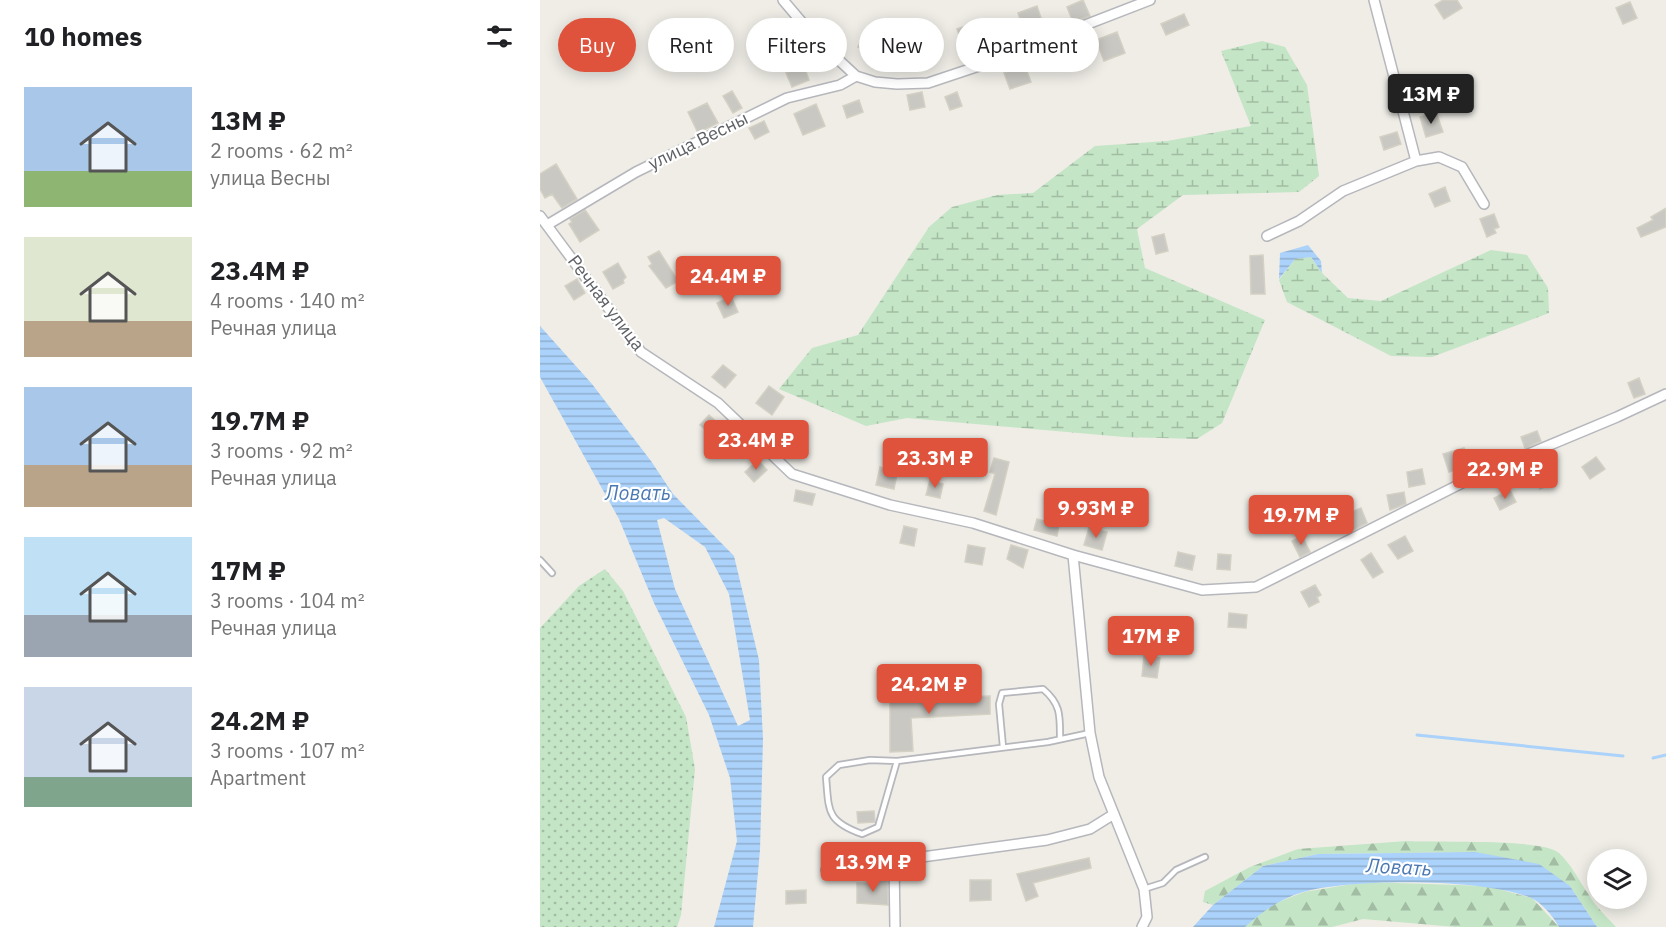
<!DOCTYPE html>
<html lang="en">
<head>
<meta charset="utf-8">
<style>
	body { margin:0; font-family:"IBM Plex Sans",sans-serif; background:#f6f6f6; color:#202124; height:100vh; display:flex; flex-direction:column; font-size:22px; white-space:nowrap }
	* { box-sizing:border-box; margin:0 }
	p { font-size:20px; color:#757577 }
	.icon { flex:none; width:33px; height:33px; fill:none; stroke:currentColor; stroke-width:2; stroke-linecap:round; stroke-linejoin:round }
	.map { position:relative; flex:1; overflow:hidden }
	.details { display:flex; flex-direction:column; background:#fff; width:540px }
	.details>* { flex:none }
	.guide { position:absolute; left:18px; top:18px; width:570px; height:54px; display:flex; gap:12px }
	.fabs { position:absolute; left:1047px; top:849px; display:grid; gap:12px }
	.fabs a { display:grid; place-items:center; width:60px; height:60px; border-radius:50%; background:#fff; box-shadow:0 3px 15px #0003; font-size:30px }
	.price { position:absolute; translate:-50% -51px; padding:0 14px; border-radius:6px; background:#df533c; color:#fff; font-size:20px; line-height:39px; filter:drop-shadow(0 2px 3px #0008) }
	.price::after { content:''; position:absolute; left:50%; top:36px; width:18px; height:14px; margin-left:-9px; background:inherit; clip-path:polygon(0 0,100% 0,50% 100%) }
	.price.active { background:#222; color:#fff }
	ul { padding:0; list-style:none }
	li { display:flex; align-items:center; gap:18px; height:150px; padding:0 24px }
	li span { display:grid; place-items:center; flex:none; width:168px; height:120px; border-radius:0px; color:#555 }
	li>.icon { margin-inline-start:auto }
	span .icon { width:72px; height:72px; fill:#fffc; stroke-width:1 }
	li b { font-size:26px }
	h2 { display:flex; justify-content:space-between; align-items:center; height:72px; padding:0 24px; font-size:26px }
	.pill { padding:0 21px; border-radius:27px; background:#fff; box-shadow:0 3px 15px #0003; font-size:21px; line-height:54px }
	.pill.active { background:#df533c; color:#fff }
	main { display:flex; flex:1; min-height:0 }
	.map>svg:first-child { display:block }
	.grass { fill:url(#grass-dots) }
	.forest { fill:url(#forest-firs) }
	.wetland { fill:url(#wetland-marsh) }
	.water { fill:url(#water-rules); fill-rule:evenodd }
	.lines { fill:none; stroke-linecap:round; stroke-linejoin:round }
	.stream { stroke:#abd2fa; stroke-width:3 }
	.building { fill:#cac8c2; stroke:#d3d0c4; stroke-width:1.5 }
	.lane-casing { stroke:#b6b7bc; stroke-width:8 }
	.street-casing { stroke:#b6b7bc; stroke-width:12 }
	.lane { stroke:#fff; stroke-width:4.5 }
	.street { stroke:#fff; stroke-width:9 }
	.labels { text-anchor:middle; stroke-width:4.5; stroke-linejoin:round; paint-order:stroke }
	.street-label { font-size:18px; fill:#5d6065; stroke:#fff }
	.water-label { font-size:20px; font-style:italic; fill:#4b78b3; stroke:#fff }
</style>
</head>
<body>
<main>
<section class="details">
<h2>10 homes<svg class="icon" aria-label="filters" viewBox="0 0 24 24"><path d="M4 7h16M4 17h16"/><circle cx="9" cy="7" r="2"/><circle cx="15" cy="17" r="2"/></svg></h2>
<ul>
<li><span style="background:linear-gradient(#a9c7e8 70%,#8fb573 0)"><svg class="icon" aria-label="home" viewBox="0 0 24 24"><path d="M3 11l9-7 9 7M6 9v11h12V9"/></svg></span><div><b>13M ₽</b><p>2 rooms · 62 m²</p><p>улица Весны</p></div></li>
<li><span style="background:linear-gradient(#dfe7d0 70%,#b9a48a 0)"><svg class="icon" aria-label="home" viewBox="0 0 24 24"><path d="M3 11l9-7 9 7M6 9v11h12V9"/></svg></span><div><b>23.4M ₽</b><p>4 rooms · 140 m²</p><p>Речная улица</p></div></li>
<li><span style="background:linear-gradient(#a9c7e8 65%,#b9a48a 0)"><svg class="icon" aria-label="home" viewBox="0 0 24 24"><path d="M3 11l9-7 9 7M6 9v11h12V9"/></svg></span><div><b>19.7M ₽</b><p>3 rooms · 92 m²</p><p>Речная улица</p></div></li>
<li><span style="background:linear-gradient(#bfe0f5 65%,#9aa5b1 0)"><svg class="icon" aria-label="home" viewBox="0 0 24 24"><path d="M3 11l9-7 9 7M6 9v11h12V9"/></svg></span><div><b>17M ₽</b><p>3 rooms · 104 m²</p><p>Речная улица</p></div></li>
<li><span style="background:linear-gradient(#c9d6e8 75%,#7fa58c 0)"><svg class="icon" aria-label="home" viewBox="0 0 24 24"><path d="M3 11l9-7 9 7M6 9v11h12V9"/></svg></span><div><b>24.2M ₽</b><p>3 rooms · 107 m²</p><p>Apartment</p></div></li>
</ul>
</section>
<div class="map">
<svg width="1126" height="927" viewBox="0 0 1126 927">
	<defs>
		<pattern id="grass-dots" width="8" height="8" patternUnits="userSpaceOnUse" patternTransform="scale(1.5)"><rect width="8" height="8" fill="#c4e5c6"/><path d="M2 2h.1M6 6h.1" fill="none" stroke="#a2bda4" stroke-width="1.8" stroke-linecap="round"/></pattern>
		<pattern id="forest-firs" width="22" height="20" patternUnits="userSpaceOnUse" patternTransform="scale(1.5)"><rect width="22" height="20" fill="#c4e5c6"/><path d="M5 1l3.5 6h-7zM16 11l3.5 6h-7z" fill="#a2bda4"/></pattern>
		<pattern id="wetland-marsh" width="20" height="14" patternUnits="userSpaceOnUse" patternTransform="scale(1.5)"><rect width="20" height="14" fill="#c4e5c6"/><path d="M1 5h8M5 5V1M11 12h8M15 12V8" fill="none" stroke="#a2bda4"/></pattern>
		<pattern id="water-rules" width="6" height="5" patternUnits="userSpaceOnUse" patternTransform="scale(1.5)"><rect width="6" height="5" fill="#abd2fa"/><path d="M0 2.5h6" fill="none" stroke="#8eaece"/></pattern>
	</defs>
	<rect width="100%" height="100%" fill="#efede6"/>
	<path class="grass" d="M65 569 83 591 146 717 155 769 141 915 137 927H0V628L39 586Z"/>
	<path class="forest" d="M867 841C896 843 1002 838 1019 853 1032 865 1039 881 1049 895 1056 907 1067 917 1076 927H1057L1030 886 935 852 778 854 723 866 673 905 663 902 665 891 710 867 758 849Z
		M825 882 947 886 992 898 1019 927H916L823 919 792 927H705L729 906 764 892Z"/>
	<path class="wetland" d="M722 41 745 47 767 85 779 176 759 192 643 195 597 229 605 268 725 320 682 423 657 439 584 437 367 418 326 426 239 389 272 348 318 335 389 227 412 207 457 195 493 193 555 146 627 141 711 126 681 51Z
		M951 250 987 255 1008 288 1009 313 892 357 851 356 747 302 739 280 755 259 771 257 782 273 808 298 841 301Z"/>
	<path class="water" d="M768 245 781 261 782 273 771 257 755 259 739 279 740 253Z
		M0 326 52 384 111 461 133 494 194 556 219 660 223 739 220 850 213 927H174L197 841 190 778 169 715 114 603 79 519 0 377ZM124 518 165 547 189 594 210 720 198 726 135 589 117 520Z
		M935 852 999 864 1030 886 1057 927H1019C1014 917 1001 902 991 898 945 878 811 878 763 892 740 899 723 911 705 927H653L673 905 723 866 778 854Z"/>
	<g class="lines">
		<path class="stream" d="M877 735 1083 756
			M1113 758 1126 755"/>
	</g>
	<path class="building" d="M543 0 550 16 533 22 527 7Z
		M903 0H917L922 8 904 19 895 5Z
		M1090 2 1097 18 1083 24 1076 8Z
		M497 6 503 24 484 31 478 13Z
		M644 14 649 25 626 35 621 24Z
		M435 23 443 44 425 51 417 29Z
		M327 29 342 37 333 55 318 47Z
		M577 32 585 53 564 61 556 40Z
		M382 45 390 61 374 68 367 53Z
		M264 66 269 80 252 87 246 73Z
		M485 66 491 82 470 89 464 73Z
		M192 91 202 108 193 113 183 96Z
		M382 92 385 107 370 110 367 95Z
		M417 92 422 106 410 110 405 97Z
		M319 100 323 112 307 118 303 106Z
		M167 103 178 123 158 133 148 112Z
		M276 104 285 126 263 135 254 114Z
		M896 112 903 132 886 137 880 117Z
		M224 121 229 132 215 139 209 128Z
		M857 132 861 144 844 150 840 137Z
		M16 164 37 199 22 208 12 194 5 198 0 189V174Z
		M905 187 910 201 895 207 889 194Z
		M1126 208V227L1101 237 1097 228 1113 220 1111 217Z
		M45 210 59 230 40 242 29 224 32 222 30 219Z
		M954 214 959 227 954 229 956 233 947 237 940 219Z
		M624 234 628 251 616 254 612 237Z
		M119 251 138 281 126 288 109 266 112 264 108 257Z
		M723 255 725 294H711L710 256Z
		M78 263 86 277 83 280 84 283 73 289 63 272Z
		M37 279 45 293 34 300 25 286Z
		M191 296 198 312 184 318 177 303Z
		M183 365 196 375 185 388 172 377Z
		M1099 378 1105 394 1094 398 1088 383Z
		M229 386 244 397 232 415 216 403Z
		M169 415 184 429 175 438 160 425Z
		M997 431 1001 441 985 448 981 437Z
		M253 439 265 447 259 456 255 453 253 456 245 450Z
		M924 448 930 465 909 472 903 454Z
		M1056 457 1065 469 1050 479 1042 467Z
		M454 458 469 462 456 515 444 511 455 474 450 472Z
		M218 460 227 470 214 482 205 472Z
		M340 467 357 474 354 489 336 485Z
		M882 469 885 484 869 487 867 472Z
		M1011 472 1016 482 1000 489 996 479Z
		M390 480 403 484 400 498 386 495Z
		M256 490 275 494 272 505 254 501Z
		M970 490 976 502 960 510 954 498Z
		M864 492 866 504 850 510 847 495Z
		M821 508 827 523 808 533 802 516Z
		M497 519 519 525 517 536 494 530Z
		M364 526 377 529 374 546 360 543Z
		M549 528 567 532 562 550 544 545Z
		M762 536 770 552 760 557 752 541Z
		M865 536 873 551 858 559 848 545Z
		M428 545 445 548 442 565 425 562Z
		M471 545 488 550 483 568 467 559Z
		M638 552 655 556 652 570 635 566Z
		M831 553 843 572 833 578 821 560Z
		M678 554 691 555 690 570 677 569Z
		M775 585 781 595 777 597 779 602 769 607 761 592Z
		M689 613 707 615 706 628 688 627Z
		M604 656 620 658 617 678 602 676Z
		M391 693H400V698L450 696V714L371 718 373 751 350 752V700L391 698Z
		M334 811 335 822 318 823 317 812Z
		M549 858 551 868 493 883 498 896 486 901 477 874Z
		M347 878 348 905 317 903V883H338V879Z
		M430 880H451V900L430 901Z
		M266 890V903L246 904V891Z"/>
	<g class="lines">
		<g class="lane-casing">
			<path id="lane" d="M0 560 12 573
				M463 747 459 704 462 693 503 689C521 704 520 716 520 738
				M357 761 338 827 322 834C286 821 289 811 286 777L299 765 330 760 357 761 508 742 550 733
				M604 889 623 883 636 870 665 857"/>
		</g>
		<g class="street-casing">
			<path id="street" d="M243 0 276 39 316 76 335 82 357 84 388 83 439 66 610 0
				M834 0 876 161
				M0 216 101 352 178 403 252 474 350 505 433 523 533 555 662 590 716 587 938 475 1077 417 1126 394
				M7 225 96 172 247 98 300 85 316 76
				M727 236 759 221 803 191 876 161 899 157 922 167 944 204
				M533 555 550 733 559 777 604 889 607 917 602 927
				M354 862 355 927
				M286 870 507 840 550 829 574 814"/>
		</g>
		<use href="#lane" class="lane"/>
		<use href="#street" class="street"/>
	</g>
	<g class="labels">
		<g class="street-label">
			<text transform="translate(158 141) rotate(-26)" y="6">улица Весны</text>
			<text transform="translate(66 303) rotate(53)" y="6">Речная улица</text>
		</g>
		<g class="water-label">
			<text x="98" y="500">Ловать</text>
			<text transform="translate(859 867) rotate(3)" y="7">Ловать</text>
		</g>
	</g>
</svg>
<div class="fabs">
<a><svg class="icon" aria-label="layers" viewBox="0 0 24 24"><path d="M12 4l9 5-9 5-9-5zM3 14l9 5 9-5"/></svg></a>
</div>
<b class="price active" style="left:891px;top:125px">13M ₽</b>
<b class="price" style="left:188px;top:307px">24.4M ₽</b>
<b class="price" style="left:216px;top:471px">23.4M ₽</b>
<b class="price" style="left:395px;top:489px">23.3M ₽</b>
<b class="price" style="left:965px;top:500px">22.9M ₽</b>
<b class="price" style="left:556px;top:539px">9.93M ₽</b>
<b class="price" style="left:761px;top:546px">19.7M ₽</b>
<b class="price" style="left:611px;top:667px">17M ₽</b>
<b class="price" style="left:389px;top:715px">24.2M ₽</b>
<b class="price" style="left:333px;top:893px">13.9M ₽</b>
<div class="guide">
<a class="pill active">Buy</a>
<a class="pill">Rent</a>
<a class="pill">Filters</a>
<a class="pill">New</a>
<a class="pill">Apartment</a>
</div>
</div>
</main>
</body>
</html>
